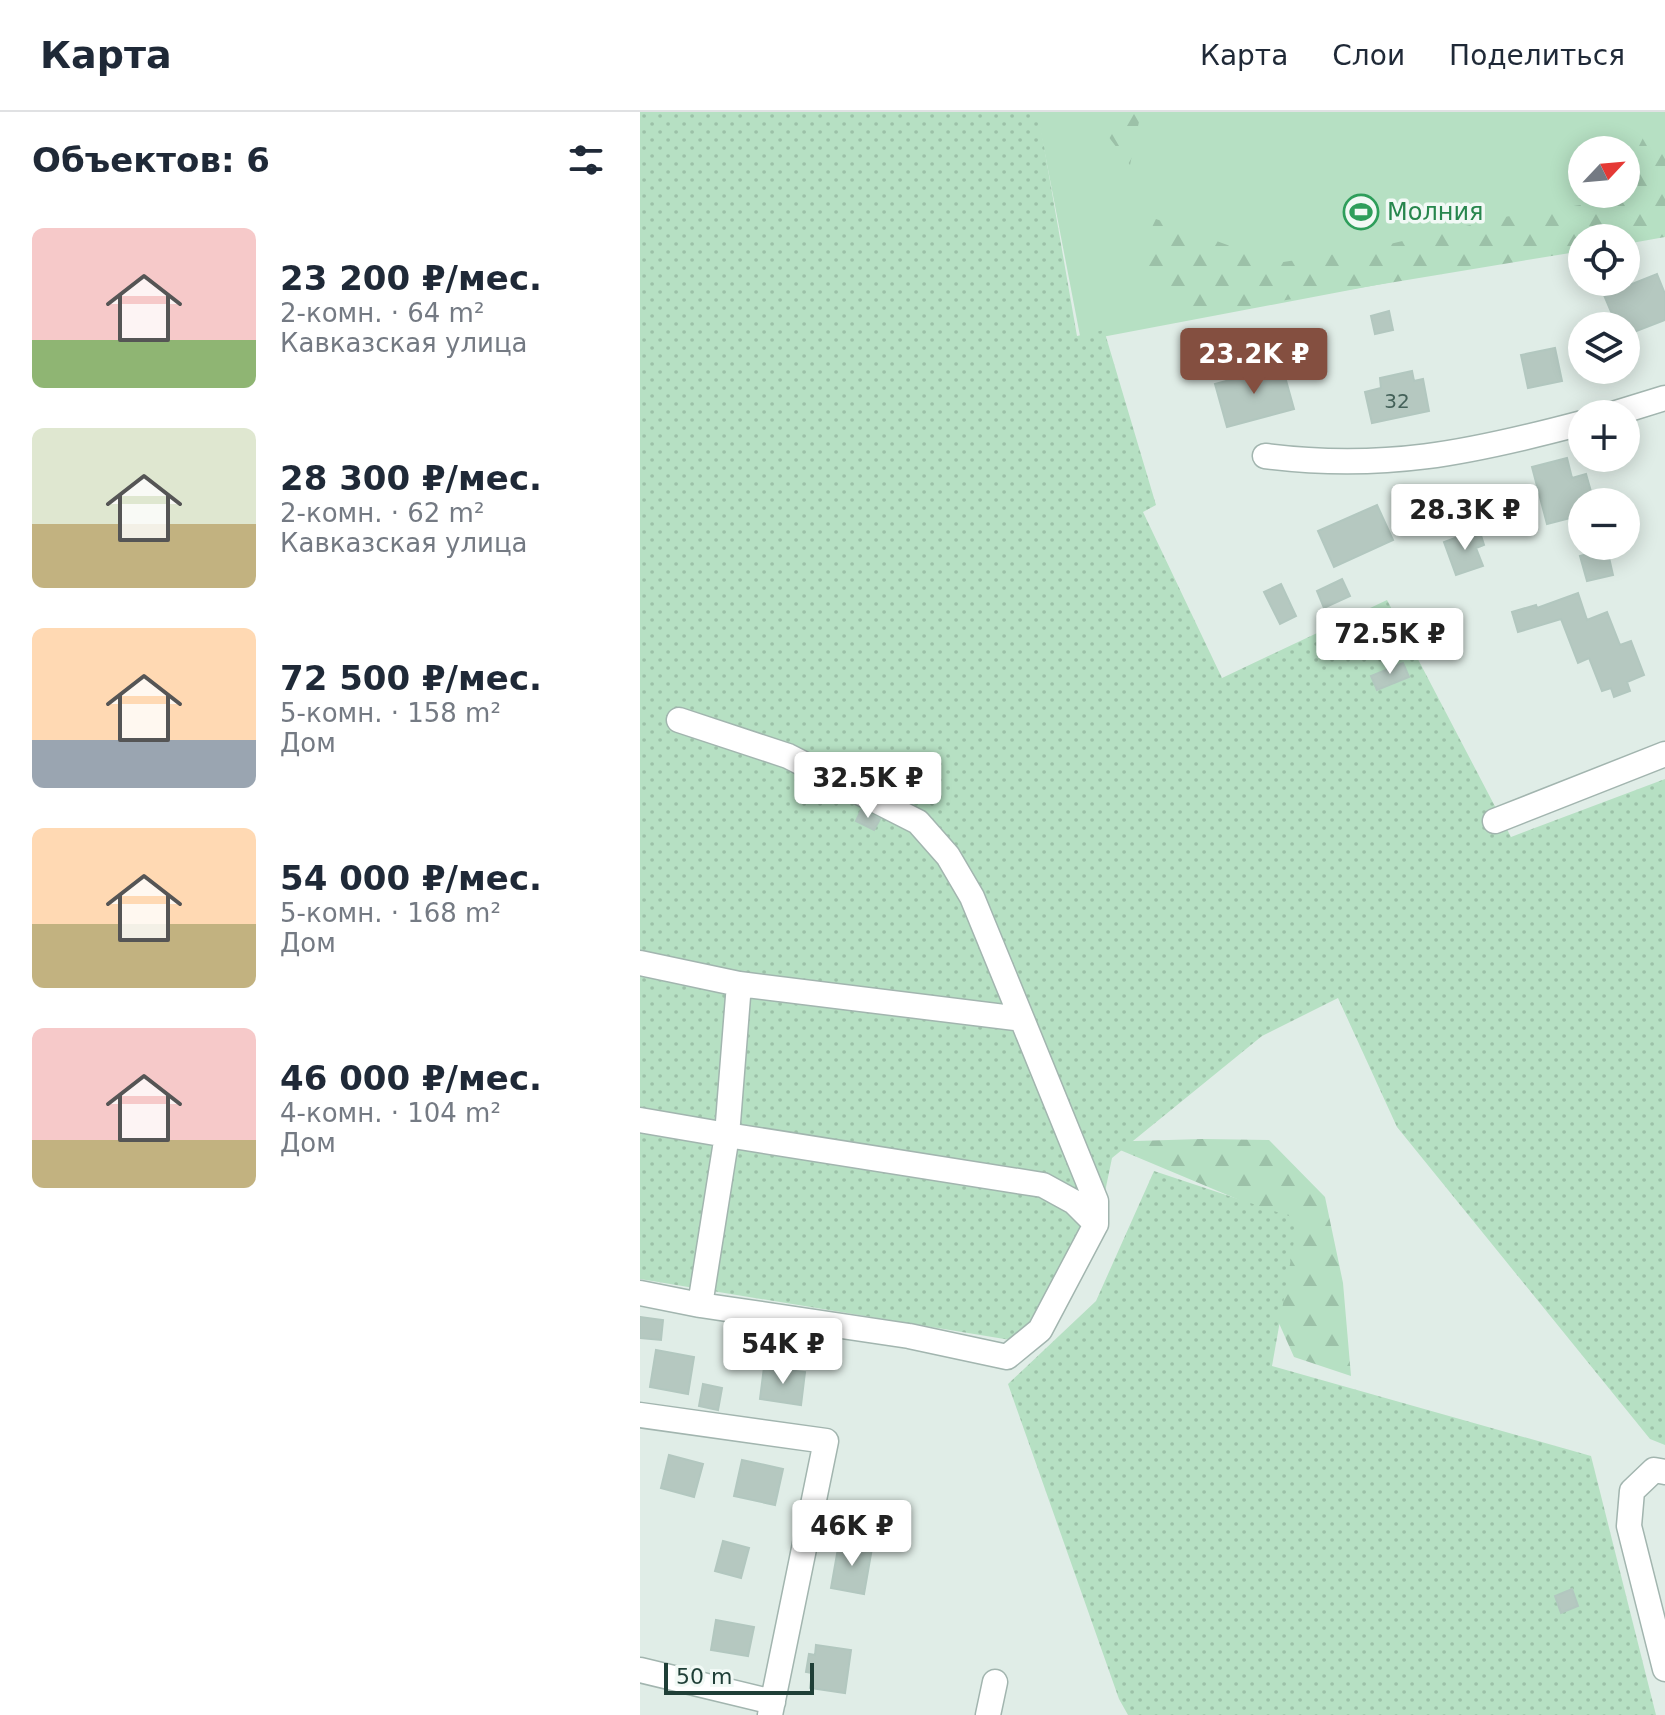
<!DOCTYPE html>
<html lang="ru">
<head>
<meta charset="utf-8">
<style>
	body { margin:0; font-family:"DejaVu Sans",sans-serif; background:#f6f6f7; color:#1f2937; height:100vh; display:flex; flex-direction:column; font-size:30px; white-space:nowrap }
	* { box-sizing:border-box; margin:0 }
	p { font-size:26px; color:#747a83 }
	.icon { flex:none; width:44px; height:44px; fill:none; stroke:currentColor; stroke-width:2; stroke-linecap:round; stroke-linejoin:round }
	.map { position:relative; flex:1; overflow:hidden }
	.sheet { display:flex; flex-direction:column; background:#fff; width:640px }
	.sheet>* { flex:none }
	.needle { width:52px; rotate:64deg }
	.buttons { position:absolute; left:928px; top:24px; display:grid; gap:16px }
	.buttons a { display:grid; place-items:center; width:72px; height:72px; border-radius:50%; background:#fff; box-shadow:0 4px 20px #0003; font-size:40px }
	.scale { position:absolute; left:24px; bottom:20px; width:150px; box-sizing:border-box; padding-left:8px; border:4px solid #1f3f37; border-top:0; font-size:22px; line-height:28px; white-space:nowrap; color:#1f3f37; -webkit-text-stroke:6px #f1f9f5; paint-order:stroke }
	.price { position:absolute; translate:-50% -68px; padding:0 18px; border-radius:8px; background:#fff; color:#222; font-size:26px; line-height:52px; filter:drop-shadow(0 2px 4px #0008) }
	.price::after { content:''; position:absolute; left:50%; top:48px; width:24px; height:18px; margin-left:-12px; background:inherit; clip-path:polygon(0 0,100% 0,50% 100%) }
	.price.current { background:#844f40; color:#fff }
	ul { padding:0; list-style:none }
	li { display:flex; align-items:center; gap:24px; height:200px; padding:0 32px }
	li span { display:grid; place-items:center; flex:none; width:224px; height:160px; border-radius:12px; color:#555 }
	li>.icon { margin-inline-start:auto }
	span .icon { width:96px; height:96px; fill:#fffc; stroke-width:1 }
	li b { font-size:34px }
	h2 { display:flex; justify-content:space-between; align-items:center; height:96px; padding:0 32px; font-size:34px }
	header { display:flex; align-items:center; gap:48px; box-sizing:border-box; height:112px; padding:0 40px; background:#fff; border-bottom:2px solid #e0e1e3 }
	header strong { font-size:38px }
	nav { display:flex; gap:44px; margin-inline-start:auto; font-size:28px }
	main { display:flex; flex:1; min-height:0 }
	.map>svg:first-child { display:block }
	.grass { fill:#b6e0c3; fill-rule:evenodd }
	.forest { fill:url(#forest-firs) }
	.garden { fill:url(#garden-dots) }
	.building { fill:#b5c8c0; stroke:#b2c7bf; stroke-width:2 }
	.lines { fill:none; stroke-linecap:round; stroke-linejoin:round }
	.minor-casing { stroke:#a2b5af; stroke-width:27 }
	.minor { stroke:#fff; stroke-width:24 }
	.labels { text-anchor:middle; stroke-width:7; stroke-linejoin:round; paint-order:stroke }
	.number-label { font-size:20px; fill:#446159 }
	.leisure-label { font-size:24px; fill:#27864d; stroke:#f1f9f5; text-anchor:start }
</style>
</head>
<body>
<header>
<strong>Карта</strong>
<nav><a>Карта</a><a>Слои</a><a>Поделиться</a></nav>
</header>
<main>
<section class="sheet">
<h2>Объектов: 6<svg class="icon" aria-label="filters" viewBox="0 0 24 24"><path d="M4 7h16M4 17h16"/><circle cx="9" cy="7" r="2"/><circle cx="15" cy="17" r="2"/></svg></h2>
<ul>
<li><span style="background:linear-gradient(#f6c9c9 70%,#8fb573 0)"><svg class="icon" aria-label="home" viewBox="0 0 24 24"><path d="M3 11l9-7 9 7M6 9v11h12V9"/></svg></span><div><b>23 200 ₽/мес.</b><p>2-комн. · 64 m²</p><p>Кавказская улица</p></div></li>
<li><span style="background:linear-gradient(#dfe7d0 60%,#c2b280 0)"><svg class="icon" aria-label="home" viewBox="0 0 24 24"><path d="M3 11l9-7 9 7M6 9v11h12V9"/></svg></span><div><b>28 300 ₽/мес.</b><p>2-комн. · 62 m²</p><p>Кавказская улица</p></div></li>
<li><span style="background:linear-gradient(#ffd9b3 70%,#9aa5b1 0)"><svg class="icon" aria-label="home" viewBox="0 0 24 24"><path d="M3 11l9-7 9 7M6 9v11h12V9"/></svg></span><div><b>72 500 ₽/мес.</b><p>5-комн. · 158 m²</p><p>Дом</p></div></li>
<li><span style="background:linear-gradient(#ffd9b3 60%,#c2b280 0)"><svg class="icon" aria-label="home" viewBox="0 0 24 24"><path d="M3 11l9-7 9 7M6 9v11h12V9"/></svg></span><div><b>54 000 ₽/мес.</b><p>5-комн. · 168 m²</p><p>Дом</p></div></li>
<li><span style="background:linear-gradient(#f6c9c9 70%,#c2b280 0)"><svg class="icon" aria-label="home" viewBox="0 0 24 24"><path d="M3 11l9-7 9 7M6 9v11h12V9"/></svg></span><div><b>46 000 ₽/мес.</b><p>4-комн. · 104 m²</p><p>Дом</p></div></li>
</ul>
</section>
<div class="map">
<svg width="1025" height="1603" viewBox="0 0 1025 1603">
	<defs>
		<pattern id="forest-firs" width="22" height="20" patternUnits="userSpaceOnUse" patternTransform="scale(2)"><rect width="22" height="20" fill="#b6e0c3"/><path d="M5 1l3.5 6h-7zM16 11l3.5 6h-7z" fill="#9cc1a8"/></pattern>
		<pattern id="garden-dots" width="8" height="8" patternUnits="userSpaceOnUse" patternTransform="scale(2)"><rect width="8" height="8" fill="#b6e0c3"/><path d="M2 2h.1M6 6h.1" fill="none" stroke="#9cc1a8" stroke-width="1.8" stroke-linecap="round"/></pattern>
	</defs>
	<rect width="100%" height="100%" fill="#e0ede7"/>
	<path class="grass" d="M397 0H1025V119L942 126V134L441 229ZM942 38H986V82H942Z"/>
	<path class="forest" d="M458 0H501L490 53 455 7Z
		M1005 22 1025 23V125L986 132V126H942V139L562 202 494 152 516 107 637 151 733 136 864 105 972 88 975 82H986V60Z
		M562 1027 629 1028 685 1085 703 1171 711 1264 654 1245 618 1164 616 1095 461 1030Z"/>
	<path class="garden" d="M0 0H398L437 224 464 218 516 393 503 400 582 566 747 488 871 725 1025 667V1333L1010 1327 757 1015 698 886 622 924 472 1046 460 1104 383 1230 0 1167Z
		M514 1059 658 1107 632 1254 951 1344 1016 1603H488L479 1587 368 1272 456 1189Z"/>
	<path class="building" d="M1017 162 1025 182V208L986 223V214H977L964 183Z
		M749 199 753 218 735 222 731 204Z
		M915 236 922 269 888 276 881 243Z
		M642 254 654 297 587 315 575 272Z
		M772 259 774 269 783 267 789 299 732 311 725 280 741 276 740 266Z
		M927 346 932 366 946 362 954 390H942V403L907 412 892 355Z
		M737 393 753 428 694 455 678 419Z
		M839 417 844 433 836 436 843 454 816 463 804 430Z
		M967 437 973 463 947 469 940 444Z
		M702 467 710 484 684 496 677 479Z
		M641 472 656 504 640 512 624 480Z
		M938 481 947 508 967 500 980 533 991 529 1004 563 987 570 990 579 974 585 971 576 962 579 949 546 938 551 921 507 878 520 872 500 896 493 897 496Z
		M763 551 769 565 737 578 731 564Z
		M221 698 240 707 234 718 216 709Z
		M0 1205 23 1208 21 1228 0 1226Z
		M16 1238 54 1245 48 1282 10 1275Z
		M124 1255 165 1260 161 1293 120 1287Z
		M63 1272 82 1276 78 1298 59 1294Z
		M29 1343 63 1352 54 1385 21 1376Z
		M102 1348 143 1357 135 1393 94 1384Z
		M83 1429 109 1436 101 1466 75 1459Z
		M199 1431 232 1436 224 1482 191 1476Z
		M932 1477 938 1494 921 1501 915 1484Z
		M76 1508 114 1515 108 1544 71 1538Z
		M176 1533 211 1538 205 1581 170 1576 172 1561 166 1560 169 1542 175 1543Z"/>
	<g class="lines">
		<g class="minor-casing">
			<path id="minor" d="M973 302 1025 286
				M625 344C743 359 829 341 942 311
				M855 709 1025 642
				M0 851 99 872 382 907 332 785 308 744 278 710 148 644 39 608
				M99 872 87 1023 403 1073 434 1090 456 1112
				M0 1008 87 1023 60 1193 0 1181
				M60 1193 269 1224 367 1245 400 1218 456 1112V1089L382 907
				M0 1303 186 1329 130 1603
				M1025 1360 1014 1358 992 1379 989 1414 1025 1557
				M0 1558 133 1590
				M348 1603 355 1570"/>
		</g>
		<use href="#minor" class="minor"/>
	</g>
	<defs>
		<g id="stadium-ring" transform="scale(1.8)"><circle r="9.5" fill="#f1f9f5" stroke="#2e9e5b" stroke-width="1.5"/><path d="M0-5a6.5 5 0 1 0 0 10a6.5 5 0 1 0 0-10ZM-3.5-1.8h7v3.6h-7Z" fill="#2e9e5b"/></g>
	</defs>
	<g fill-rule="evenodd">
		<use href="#stadium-ring" x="721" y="100"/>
	</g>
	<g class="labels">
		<g class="number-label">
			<text x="757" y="296">32</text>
		</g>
		<g class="leisure-label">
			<text x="747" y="108">Молния</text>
		</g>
	</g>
</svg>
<div class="buttons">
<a><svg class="needle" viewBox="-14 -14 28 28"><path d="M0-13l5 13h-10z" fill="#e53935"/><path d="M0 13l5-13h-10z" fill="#747a83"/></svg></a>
<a><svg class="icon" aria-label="locate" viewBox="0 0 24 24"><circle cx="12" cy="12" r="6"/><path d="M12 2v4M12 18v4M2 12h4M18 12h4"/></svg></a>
<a><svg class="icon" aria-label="layers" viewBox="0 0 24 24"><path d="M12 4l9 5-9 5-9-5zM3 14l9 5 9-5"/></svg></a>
<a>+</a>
<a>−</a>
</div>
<div class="scale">50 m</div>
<b class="price current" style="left:614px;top:284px">23.2K ₽</b>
<b class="price" style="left:825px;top:440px">28.3K ₽</b>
<b class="price" style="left:750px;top:564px">72.5K ₽</b>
<b class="price" style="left:228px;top:708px">32.5K ₽</b>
<b class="price" style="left:143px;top:1274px">54K ₽</b>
<b class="price" style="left:212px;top:1456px">46K ₽</b>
</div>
</main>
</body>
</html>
